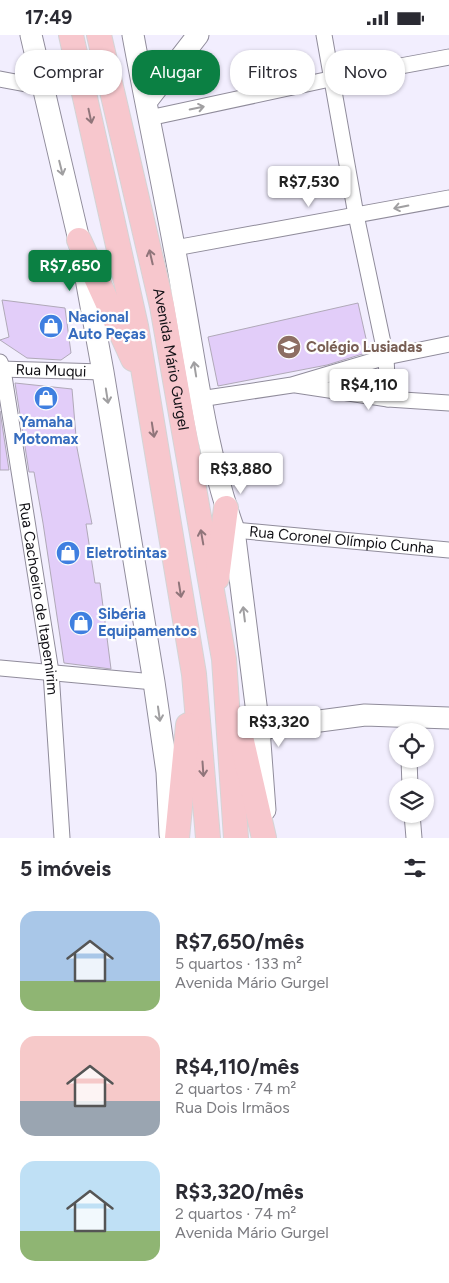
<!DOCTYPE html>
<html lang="pt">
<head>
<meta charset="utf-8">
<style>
	body { margin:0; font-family:Figtree,sans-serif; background:#f7f7f7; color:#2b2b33; height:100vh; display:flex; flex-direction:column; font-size:19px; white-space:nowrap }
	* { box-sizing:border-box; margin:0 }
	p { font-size:16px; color:#7c7c81 }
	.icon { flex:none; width:28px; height:28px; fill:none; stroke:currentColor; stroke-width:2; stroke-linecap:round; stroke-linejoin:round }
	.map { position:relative; height:803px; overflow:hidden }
	.drawer { display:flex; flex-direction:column; background:#fff; flex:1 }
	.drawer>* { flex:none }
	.top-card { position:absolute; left:15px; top:15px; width:420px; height:45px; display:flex; gap:10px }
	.buttons { position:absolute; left:389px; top:688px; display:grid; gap:10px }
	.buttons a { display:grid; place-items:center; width:45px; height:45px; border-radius:50%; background:#fff; box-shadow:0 1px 4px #0004; font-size:25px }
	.price { position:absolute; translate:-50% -42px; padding:0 11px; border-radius:5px; background:#fff; color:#222; font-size:16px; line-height:32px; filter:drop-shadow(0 1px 2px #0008) }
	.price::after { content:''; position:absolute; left:50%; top:30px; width:15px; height:11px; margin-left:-8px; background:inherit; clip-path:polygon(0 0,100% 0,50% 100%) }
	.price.current { background:#0b8043; color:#fff }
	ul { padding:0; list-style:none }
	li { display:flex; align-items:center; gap:15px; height:125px; padding:0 20px }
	li span { display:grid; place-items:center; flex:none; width:140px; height:100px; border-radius:15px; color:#555 }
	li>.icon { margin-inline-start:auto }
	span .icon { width:60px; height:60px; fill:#fffc; stroke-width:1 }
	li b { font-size:21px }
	h2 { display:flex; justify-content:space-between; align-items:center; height:60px; padding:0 20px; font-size:21px }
	.tag { padding:0 18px; border-radius:20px; background:#fff; box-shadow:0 1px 4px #0004; font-size:18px; line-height:45px }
	.tag.current { background:#0b8043; color:#fff }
	.status { display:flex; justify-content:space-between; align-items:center; height:35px; padding:0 25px; background:#fff; direction:ltr }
	.status svg { height:14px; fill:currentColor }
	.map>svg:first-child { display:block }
	.green { fill:#97d0a9 }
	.building { fill:#e2cdf9; stroke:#b0a9b8 }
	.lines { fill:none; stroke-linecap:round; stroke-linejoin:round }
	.street-casing { stroke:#908c9b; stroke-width:17 }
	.secondary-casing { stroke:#908c9b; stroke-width:23 }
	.primary-casing { stroke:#d4d4d5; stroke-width:26 }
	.street { stroke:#fff; stroke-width:15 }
	.secondary { stroke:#fff; stroke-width:21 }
	.primary { stroke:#f7c7cd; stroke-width:24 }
	.oneway { stroke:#a09fa1 }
	.oneway2 { stroke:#90757a }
	.labels { text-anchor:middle; stroke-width:4.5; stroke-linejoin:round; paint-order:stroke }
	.shop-label { font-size:15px; font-weight:bold; fill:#366cbe; stroke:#fefefe; text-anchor:start }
	.education-label { font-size:15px; font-weight:bold; fill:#785e54; stroke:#fefefe; text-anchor:start }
	.street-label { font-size:15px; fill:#111015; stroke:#fefefe }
</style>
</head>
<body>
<div class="status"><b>17:49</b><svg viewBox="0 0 49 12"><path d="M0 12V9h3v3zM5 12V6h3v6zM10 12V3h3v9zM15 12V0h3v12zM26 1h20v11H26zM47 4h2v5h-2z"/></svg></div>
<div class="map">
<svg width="449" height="803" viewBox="0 0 449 803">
	<rect width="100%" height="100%" fill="#f2eefe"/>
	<path class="green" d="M380 337 383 358 338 350 340 340Z"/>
	<path class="building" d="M2 265 65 273 71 318 61 325 27 323 0 305 9 302Z
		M358 268 369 317 327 330 218 351 208 302Z
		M15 348 72 354 77 413 92 489H86L95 548H100L111 634 64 628 43 488 34 437H29Z
		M0 376 9 435H0Z"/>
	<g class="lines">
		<g class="street-casing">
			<g id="street">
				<path d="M324 0 356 180 386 322 388 364"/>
				<path d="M0 44 42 52"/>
				<path d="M149 83 330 44 449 22"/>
				<path d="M175 213 449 163"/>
				<path id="s1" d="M0 327 3 335 51 637 62 803"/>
				<path id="s2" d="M0 334 103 337"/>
				<path d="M296 350 388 364 449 368"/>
				<path d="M200 364 292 350 386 322 449 309"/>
				<path id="s3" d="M234 495 449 515"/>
				<path d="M0 633 154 647"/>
				<path d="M409 724 410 751"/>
				<path d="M412 779 414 803"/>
			</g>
		</g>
		<g class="secondary-casing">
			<path id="secondary" d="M31 0 79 205 103 337 154 647 167 737 170 799
				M133 0C149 87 168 174 183 261 197 339 207 420 234 495L259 694 265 775
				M146 67 198 0
				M259 694 365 680 449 683"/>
		</g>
		<g class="primary-casing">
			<g id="primary">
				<path d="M71 0 136 291 194 639 208 803"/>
				<path id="s4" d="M99 0 162 271 224 624 236 803"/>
				<path d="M79 205 133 324"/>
				<path d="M217 543 226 473"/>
				<path d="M241 702 264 803"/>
				<path d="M177 803 188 690"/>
			</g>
		</g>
		<use href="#street" class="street"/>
		<use href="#secondary" class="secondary"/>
		<use href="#primary" class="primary"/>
	</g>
	<defs><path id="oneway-shaft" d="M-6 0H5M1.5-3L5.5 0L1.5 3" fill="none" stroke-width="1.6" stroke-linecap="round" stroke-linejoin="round" transform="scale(1.25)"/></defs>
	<g class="oneway">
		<use href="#oneway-shaft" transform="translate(197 73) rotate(-12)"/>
		<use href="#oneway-shaft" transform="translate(61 133) rotate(76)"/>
		<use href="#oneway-shaft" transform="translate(401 172) rotate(169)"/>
		<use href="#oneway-shaft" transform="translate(195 334) rotate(-99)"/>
		<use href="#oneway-shaft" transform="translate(107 361) rotate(81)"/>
		<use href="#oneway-shaft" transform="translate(244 579) rotate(-97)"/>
		<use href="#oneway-shaft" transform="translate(159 679) rotate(82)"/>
	</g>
	<g class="oneway2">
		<use href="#oneway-shaft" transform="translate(90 81) rotate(78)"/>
		<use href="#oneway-shaft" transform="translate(151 222) rotate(-103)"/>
		<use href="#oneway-shaft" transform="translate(153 395) rotate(81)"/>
		<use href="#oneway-shaft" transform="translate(202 502) rotate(-100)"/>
		<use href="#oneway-shaft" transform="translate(180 555) rotate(81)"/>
		<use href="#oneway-shaft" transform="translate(203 734) rotate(86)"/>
	</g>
	<defs>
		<g id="shop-disc" transform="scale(1.25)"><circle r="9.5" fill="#3f7fe0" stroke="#fefefe"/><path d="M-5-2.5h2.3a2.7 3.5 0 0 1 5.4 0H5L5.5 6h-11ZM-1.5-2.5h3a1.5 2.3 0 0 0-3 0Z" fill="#fff"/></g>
		<g id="school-disc" transform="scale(1.25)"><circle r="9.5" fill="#8d6e63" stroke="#fefefe"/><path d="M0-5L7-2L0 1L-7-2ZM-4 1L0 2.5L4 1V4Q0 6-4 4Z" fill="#fff"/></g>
	</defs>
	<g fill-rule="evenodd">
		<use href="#shop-disc" x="51" y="291"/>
		<use href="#school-disc" x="289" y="312"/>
		<use href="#shop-disc" x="46" y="363"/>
		<use href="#shop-disc" x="68" y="518"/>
		<use href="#shop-disc" x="81" y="588"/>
	</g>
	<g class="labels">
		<g class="shop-label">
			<text x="68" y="287">Nacional<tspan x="68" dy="17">Auto Peças</tspan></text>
			<text x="46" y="392" text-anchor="middle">Yamaha<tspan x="46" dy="17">Motomax</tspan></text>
			<text x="86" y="523">Eletrotintas</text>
			<text x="98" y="584">Sibéria<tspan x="98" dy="17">Equipamentos</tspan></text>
		</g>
		<g class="education-label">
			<text x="306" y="317">Colégio Lusiadas</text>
		</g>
		<g class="street-label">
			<text dy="5" stroke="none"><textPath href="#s4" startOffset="332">Avenida Mário Gurgel</textPath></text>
			<text dy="5" stroke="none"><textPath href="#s2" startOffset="51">Rua Muqui</textPath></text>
			<text dy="5" stroke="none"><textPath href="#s3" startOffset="108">Rua Coronel Olímpio Cunha</textPath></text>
			<text dy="5" stroke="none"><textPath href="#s1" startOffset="240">Rua Cachoeiro de Itapemirim</textPath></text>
		</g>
	</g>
</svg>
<div class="buttons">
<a><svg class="icon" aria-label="locate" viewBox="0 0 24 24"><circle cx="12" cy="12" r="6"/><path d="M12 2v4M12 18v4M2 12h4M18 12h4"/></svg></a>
<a><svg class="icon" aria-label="layers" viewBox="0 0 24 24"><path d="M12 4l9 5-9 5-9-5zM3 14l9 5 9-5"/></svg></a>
</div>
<b class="price" style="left:309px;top:173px">R$7,530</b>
<b class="price current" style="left:70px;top:257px">R$7,650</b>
<b class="price" style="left:369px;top:376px">R$4,110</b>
<b class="price" style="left:241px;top:460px">R$3,880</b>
<b class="price" style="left:279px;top:713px">R$3,320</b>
<div class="top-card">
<a class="tag">Comprar</a>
<a class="tag current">Alugar</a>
<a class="tag">Filtros</a>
<a class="tag">Novo</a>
</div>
</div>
<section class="drawer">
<h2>5 imóveis<svg class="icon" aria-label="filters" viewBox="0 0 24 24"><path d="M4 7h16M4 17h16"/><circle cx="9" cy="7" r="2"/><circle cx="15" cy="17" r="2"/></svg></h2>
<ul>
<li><span style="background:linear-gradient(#a9c7e8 70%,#8fb573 0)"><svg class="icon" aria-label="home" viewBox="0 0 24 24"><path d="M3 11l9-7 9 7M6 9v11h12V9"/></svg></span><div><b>R$7,650/mês</b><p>5 quartos · 133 m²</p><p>Avenida Mário Gurgel</p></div></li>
<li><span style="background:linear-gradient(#f6c9c9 65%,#9aa5b1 0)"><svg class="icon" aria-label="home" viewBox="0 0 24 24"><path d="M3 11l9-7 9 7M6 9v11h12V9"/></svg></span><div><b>R$4,110/mês</b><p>2 quartos · 74 m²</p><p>Rua Dois Irmãos</p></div></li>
<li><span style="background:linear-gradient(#bfe0f5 70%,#8fb573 0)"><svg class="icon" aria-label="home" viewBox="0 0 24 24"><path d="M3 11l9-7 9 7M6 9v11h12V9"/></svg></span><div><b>R$3,320/mês</b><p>2 quartos · 74 m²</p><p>Avenida Mário Gurgel</p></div></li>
</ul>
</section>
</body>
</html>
